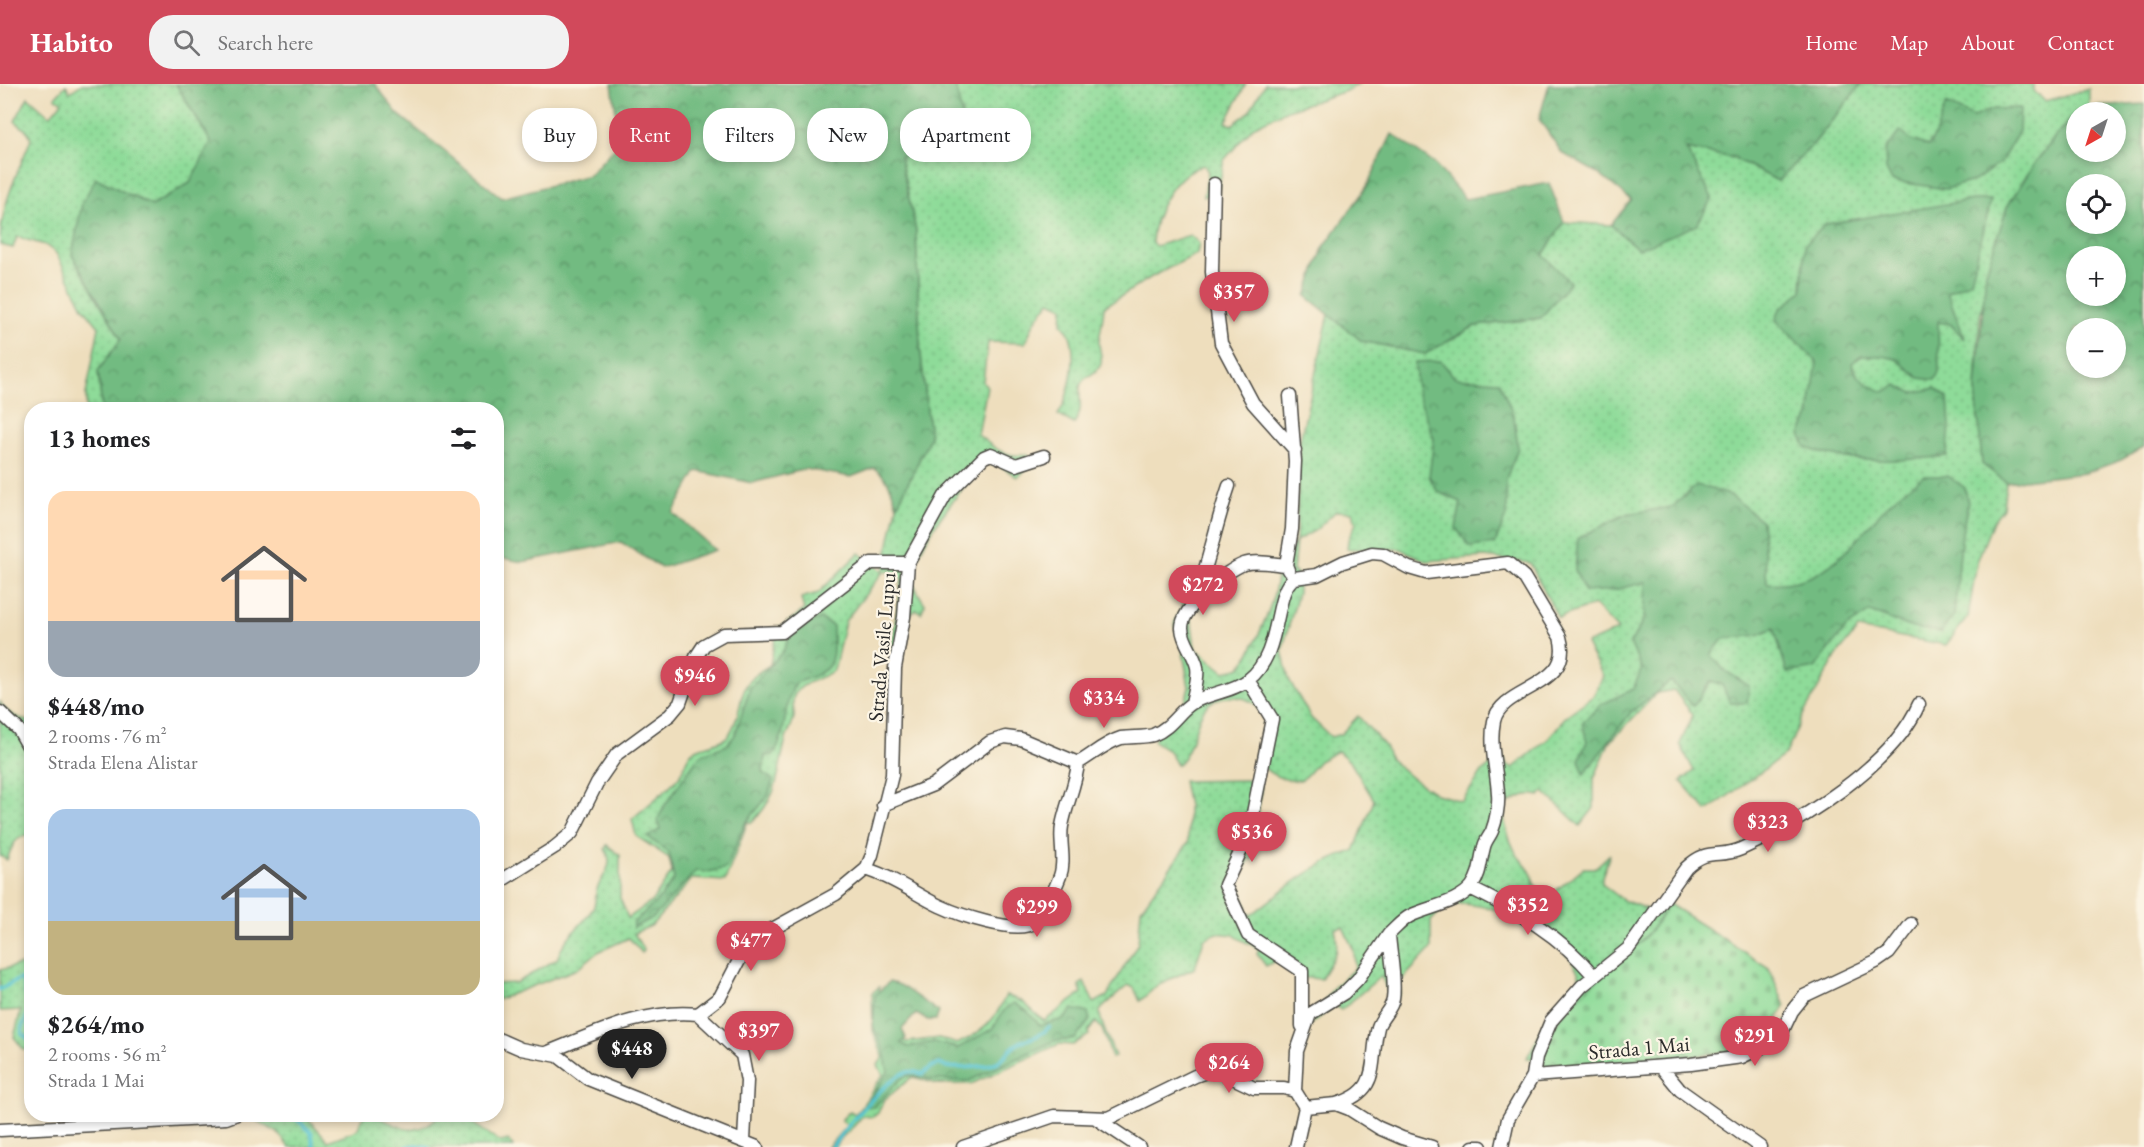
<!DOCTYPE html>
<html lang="en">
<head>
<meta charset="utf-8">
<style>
	body { margin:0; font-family:"EB Garamond",serif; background:#f2f2f2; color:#202124; height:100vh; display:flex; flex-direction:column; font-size:22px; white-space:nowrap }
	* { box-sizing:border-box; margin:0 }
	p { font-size:20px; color:#757577 }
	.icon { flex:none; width:33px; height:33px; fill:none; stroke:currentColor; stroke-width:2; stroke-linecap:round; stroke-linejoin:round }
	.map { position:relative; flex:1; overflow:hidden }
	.details { position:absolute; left:24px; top:318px; width:480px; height:720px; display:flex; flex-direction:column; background:#fff; border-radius:24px; box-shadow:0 3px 9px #0003 }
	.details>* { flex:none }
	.top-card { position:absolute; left:522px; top:24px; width:570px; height:54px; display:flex; gap:12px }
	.needle { width:39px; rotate:219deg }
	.controls { position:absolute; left:2066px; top:18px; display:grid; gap:12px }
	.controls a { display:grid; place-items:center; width:60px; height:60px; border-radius:50%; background:#fff; box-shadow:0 3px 9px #0003; font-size:30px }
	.price { position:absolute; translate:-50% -51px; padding:0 14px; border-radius:21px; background:#d1495b; color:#fff; font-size:20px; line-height:39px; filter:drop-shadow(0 2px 3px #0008) }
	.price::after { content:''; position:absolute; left:50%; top:36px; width:18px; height:14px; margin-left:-9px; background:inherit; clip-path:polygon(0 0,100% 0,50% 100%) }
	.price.selected { background:#222; color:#fff }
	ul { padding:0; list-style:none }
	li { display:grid; align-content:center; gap:12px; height:318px; padding:0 24px }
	li span { display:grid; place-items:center; height:186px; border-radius:18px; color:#555 }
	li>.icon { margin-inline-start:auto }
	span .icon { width:108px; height:108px; fill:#fffc; stroke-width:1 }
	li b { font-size:26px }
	h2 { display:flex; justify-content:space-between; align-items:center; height:72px; padding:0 24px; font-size:26px }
	.chip { padding:0 21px; border-radius:24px; background:#fff; box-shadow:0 3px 9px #0003; font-size:21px; line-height:54px }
	.chip.selected { background:#d1495b; color:#fff }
	header { display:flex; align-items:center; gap:36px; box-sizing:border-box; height:84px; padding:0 30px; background:#d1495b; color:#fff }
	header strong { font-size:28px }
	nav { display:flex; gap:33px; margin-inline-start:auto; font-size:21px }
	.search { width:420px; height:54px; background:#f2f2f2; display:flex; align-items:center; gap:15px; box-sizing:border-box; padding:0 21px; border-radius:24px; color:#757577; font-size:22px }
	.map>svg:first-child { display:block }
	.grass { fill:url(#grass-dots); stroke:#5c8362; stroke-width:1.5; fill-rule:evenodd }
	.forest { fill:url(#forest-crowns); stroke:#4e7356; stroke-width:1.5; fill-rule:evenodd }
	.cemetery { fill:url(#cemetery-stones); stroke:#5c8362; stroke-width:1.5 }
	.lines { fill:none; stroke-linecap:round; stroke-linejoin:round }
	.stream { stroke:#59c5d2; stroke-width:4 }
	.minor-casing { stroke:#484641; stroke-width:15 }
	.minor { stroke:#fff; stroke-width:12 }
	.labels { text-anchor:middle; stroke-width:4.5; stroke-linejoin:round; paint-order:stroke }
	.street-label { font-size:21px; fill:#2b2b2b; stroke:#fcf5e5 }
</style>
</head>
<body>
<header>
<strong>Habito</strong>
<div class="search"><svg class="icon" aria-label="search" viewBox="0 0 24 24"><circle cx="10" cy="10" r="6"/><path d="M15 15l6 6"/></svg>Search here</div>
<nav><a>Home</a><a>Map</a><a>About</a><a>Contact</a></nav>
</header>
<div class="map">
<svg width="2144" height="1063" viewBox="0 0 2144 1063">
	<defs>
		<pattern id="grass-dots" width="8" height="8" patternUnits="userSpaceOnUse" patternTransform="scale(1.5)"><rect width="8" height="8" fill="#8edb99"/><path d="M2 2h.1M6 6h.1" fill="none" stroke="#7bbc84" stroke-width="1.8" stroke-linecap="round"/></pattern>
		<pattern id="forest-crowns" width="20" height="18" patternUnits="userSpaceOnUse" patternTransform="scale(1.5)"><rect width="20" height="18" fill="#72bb81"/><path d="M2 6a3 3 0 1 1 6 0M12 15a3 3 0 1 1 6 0" fill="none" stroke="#5e986a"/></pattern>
		<pattern id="cemetery-stones" width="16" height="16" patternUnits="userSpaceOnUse" patternTransform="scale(1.5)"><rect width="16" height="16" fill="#8edb99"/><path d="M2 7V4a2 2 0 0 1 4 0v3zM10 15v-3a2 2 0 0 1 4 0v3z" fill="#7bbc84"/></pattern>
	</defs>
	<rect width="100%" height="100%" fill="#fcf5e5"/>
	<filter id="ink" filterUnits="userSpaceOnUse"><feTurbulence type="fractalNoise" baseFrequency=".0167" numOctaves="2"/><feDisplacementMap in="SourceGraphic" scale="12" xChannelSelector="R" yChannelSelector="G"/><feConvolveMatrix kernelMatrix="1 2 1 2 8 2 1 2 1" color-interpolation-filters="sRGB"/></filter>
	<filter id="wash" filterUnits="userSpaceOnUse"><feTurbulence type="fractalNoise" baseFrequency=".008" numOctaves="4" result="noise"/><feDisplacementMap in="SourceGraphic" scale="24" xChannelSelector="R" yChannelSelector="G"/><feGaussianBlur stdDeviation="1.35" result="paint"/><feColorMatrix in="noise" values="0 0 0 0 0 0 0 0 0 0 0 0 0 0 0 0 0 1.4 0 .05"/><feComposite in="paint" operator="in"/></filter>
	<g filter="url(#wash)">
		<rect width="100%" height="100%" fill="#eedebd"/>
		<path class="grass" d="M82 0H176L211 58 190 99 152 122 96 94 72 171 121 255 98 287 102 325H86V310L99 243 83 223 56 169 45 161 17 153 13 164 0 161C0 123 17 90 31 55L28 48 15 37 28 13 50 32 62 18 55 13 66 1 70 8Z
			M955 0H1246L1226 38 1232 41 1249 28 1265 0H1358L1349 6 1287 26 1253 43 1224 76 1217 113 1204 112 1208 88 1204 81C1174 89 1153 129 1152 159L1156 162 1190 151 1199 159 1197 170 1153 192 1104 223C1103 235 1101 245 1099 256 1098 264 1103 272 1101 280 1097 292 1082 291 1080 303 1078 321 1085 321 1074 340L1058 331C1071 311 1082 257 1062 240L1063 223 1050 217 1035 237 1025 259 988 258 983 298 987 302 978 351C994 364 1007 375 1028 370L1033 381 1017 393 999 381 987 377C965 400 908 467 914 499 916 506 921 514 925 520L921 529 917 526 909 530 900 581 889 577 902 495 891 487 883 488 845 537 834 586C823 595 803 597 795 610 790 617 795 625 794 633 793 640 788 648 786 655 777 689 780 712 751 739L748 737 725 797 692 795 651 842 634 849 644 867 642 869 629 854 598 868 577 885 497 916 496 900 516 899 557 875C567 848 578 847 592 826 596 821 595 814 596 808 601 791 616 783 605 765L607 761 620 771V814L628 834 652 817 672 788 669 774 636 752 632 735C647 722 663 709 677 695 685 687 684 674 693 667 703 659 723 661 730 649 748 618 731 603 770 581L777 546 804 526 801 514 818 509 859 469 883 488 897 422 930 353 920 262 916 147 900 73 965 50Z
			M1861 0H2034V7L2045 17 2089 5V23L2076 28 2070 35 2034 80 2007 122 1980 231 1976 305 1982 380 2006 398 2003 424 1993 437 1977 478 1968 533 1946 561 1858 545 1837 571 1802 633 1786 670 1707 727 1681 697 1694 687 1680 660 1693 631 1674 606 1657 609 1609 659 1594 695V724L1580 742 1544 708 1539 712C1523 707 1517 717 1503 721 1503 736 1508 754 1515 767 1521 779 1534 786 1534 800L1545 810 1553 809 1583 784H1595L1610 770 1602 793V800L1623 816 1652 827 1660 815 1669 820 1649 849 1616 880 1541 970 1542 976 1527 974 1549 930 1580 894C1571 863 1540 847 1513 832L1502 834 1498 826C1470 821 1452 811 1431 837V865L1399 899 1400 909 1397 914 1389 910 1381 892 1341 926 1335 921 1309 942 1333 904 1355 884 1354 867 1343 843 1335 845C1341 871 1331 874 1321 895L1297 893 1277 876 1266 882 1257 870 1259 865C1250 859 1242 858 1234 851L1217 849 1204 855 1195 884 1159 900 1140 917 1134 904 1128 901C1122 907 1103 922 1100 927 1098 933 1112 964 1115 972L1112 974 1102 945 1096 938 1088 948 1089 951 1073 961 1059 960 971 1000H938L912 993 884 1016 878 1029 873 1033 862 1032C853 1046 841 1051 835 1063H828L847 1041 841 1036 850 1027 855 1030C864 1022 874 1002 883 991L878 981 883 973 873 947 872 909 879 903 882 934 898 956 908 958 939 954 957 960C983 948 995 937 1006 911L1023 918 1044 937 1082 909 1079 901 1084 898 1094 919 1107 912 1138 859 1141 825 1188 759V722L1183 697 1247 696 1261 703 1253 773 1236 793 1247 823 1245 827 1251 831C1284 806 1313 779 1354 767L1374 716 1351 679 1338 667 1319 677 1302 696C1286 698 1270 692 1260 679L1266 633C1258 622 1250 614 1236 613 1187 610 1203 659 1177 681L1169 667 1154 657 1161 642 1184 623 1189 603 1183 568 1174 540 1187 512 1203 517 1191 532 1195 564 1225 588 1241 583C1253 567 1285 499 1274 484L1285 475 1296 457 1300 356 1329 230 1362 257 1425 270 1475 242 1541 234 1543 171 1564 138 1611 141 1638 165 1712 114 1685 65 1734 74 1778 97 1815 58ZM1336 427 1353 428 1356 439 1348 456 1347 465H1401L1426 477 1485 473 1530 479 1558 534 1594 521 1618 546 1586 560 1603 592 1593 612 1566 632 1549 654 1513 684 1507 682 1502 672 1483 687 1462 717 1436 710 1412 694 1390 675 1385 662 1358 632 1341 650 1331 653 1311 634 1289 596 1282 567 1298 509V490L1293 487 1296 457 1316 446Z
			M0 617C5 630 19 635 32 638L31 750C15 752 12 762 7 776L0 772Z
			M19 881 31 883V966H24L14 953 21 926 0 927V886Z
			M253 1031H305L328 1057 357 1046 364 1031C390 1030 409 1063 439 1031H470L471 1038 501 1058 508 1056 514 1063H289L277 1048 255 1036Z"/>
		<path class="forest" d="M176 0H375L397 29 502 114 589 91 620 58 612 0H955L966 50 900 73 916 147 920 262 930 353 897 422C892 406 889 394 874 384L851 393 806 385 752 399 697 387 673 429 715 466 661 484 621 458 522 478 497 473 496 326 102 325 98 287 121 255 72 171 82 119 96 94 152 122 190 99 211 58Z
			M1549 0H1861L1815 58 1778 97 1734 74 1686 65 1712 114 1697 141 1638 165 1611 141 1631 116 1599 90 1562 69 1539 35Z
			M1946 20 1973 33 1994 25 2020 24 2019 47 2001 78 1976 96 1946 105 1892 97 1886 85 1885 67 1900 47 1911 56 1928 62 1934 53Z
			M2144 20V363L2121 376 2085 389 2006 398 1982 380 1976 305 1986 188 2007 123 2034 80 2070 35 2076 32V68H2115V28H2081L2089 23ZM2076 100H2115V140H2076ZM2076 172H2115V212H2076ZM2076 244H2115V284H2076Z
			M1392 50 1435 80 1465 115 1549 99 1564 138 1543 171 1570 198 1541 234 1475 242 1425 270 1362 257 1306 212 1323 164 1366 104Z
			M1972 116H1991L1971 197 1947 208 1965 255 1950 240 1938 238 1939 288 1935 296 1919 294 1896 275 1882 272H1862L1852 279C1856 295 1869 302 1884 308L1897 301 1913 309 1935 304 1948 314 1950 343 1947 372C1901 377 1850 381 1807 364L1800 351 1809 332 1817 278 1776 236 1780 225 1802 207 1805 160 1826 140Z
			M1441 277 1455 294 1499 297 1514 333 1518 364 1506 395 1507 429 1495 460 1470 463 1456 444 1461 418 1438 408 1429 392 1434 355 1417 308 1415 278Z
			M1923 392H1948L1965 404 1968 419 1962 449 1954 532 1940 548 1913 544 1870 528 1846 544 1815 584 1787 589 1774 544 1758 551 1723 555 1711 571 1724 586 1749 602 1747 619H1730L1722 601 1711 597 1693 622 1671 597 1631 628 1584 690 1579 676 1587 657 1582 639 1600 621 1633 605 1642 585 1630 559 1644 536 1646 498 1615 506 1585 508 1575 486 1578 454 1626 430 1672 423 1697 401 1730 411 1762 437 1767 499C1833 505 1855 450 1897 412 1905 405 1915 399 1923 392Z
			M821 535 833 542C834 584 834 585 796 599 782 620 789 647 773 671L765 672 763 688 773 696 768 712 745 740 726 784 708 788 696 787 654 833 633 844 634 838 661 813 674 795 669 769 648 753 660 745 658 735 665 721 696 676 703 670 727 661 735 651 750 604 783 567 789 554 812 537Z
			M889 898 900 901 939 928 936 936H928L916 930 902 945 906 954 901 959 908 963 934 958 958 964 992 945 1005 925 1014 919 1027 927 1040 941 1064 935 1073 925 1088 929 1090 936 1075 955 1054 957 969 997 933 996 909 991 901 995 874 1023 865 1022 888 988 884 967 873 942 875 911Z"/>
		<path class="cemetery" d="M1669 820 1769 884 1785 922 1771 948 1744 965 1646 979 1544 986C1535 932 1615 886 1647 851 1656 842 1662 830 1669 820Z"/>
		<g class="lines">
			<path class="stream" d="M0 905 20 895 23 897 30 926 22 943V950L32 957
				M291 1030 311 1048 314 1063
				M407 1063 416 1061 429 1063
				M832 1063C844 1045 885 997 904 989 910 987 917 988 922 990L933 982 940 980C948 987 990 983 999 977 1005 973 1010 965 1016 961 1027 953 1039 955 1049 943"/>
		</g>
	</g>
	<g filter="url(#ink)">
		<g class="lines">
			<g class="minor-casing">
				<path id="minor" d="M1214 100 1212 188 1221 259 1253 319 1295 366
					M1288 486 1286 481 1292 445 1295 377 1290 312
					M1195 516C1209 478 1216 440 1229 402
					M1248 596 1272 635 1249 749 1225 801 1248 851 1302 887V942
					M1192 619C1194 608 1199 594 1197 583 1194 569 1183 559 1182 544 1181 524 1226 486 1244 480 1255 476 1274 480 1286 481
					M0 628 19 646 32 669
					M883 721 933 701 990 658 1005 653 1021 655 1078 679C1092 671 1105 659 1121 654 1132 652 1144 654 1153 651 1171 644 1178 628 1192 619 1209 609 1232 608 1248 596 1283 570 1273 508 1294 494L1317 491 1343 478 1372 469 1383 470 1409 484 1426 489 1508 479 1524 493 1560 553C1575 604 1501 602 1494 637 1489 661 1497 687 1498 710 1499 721 1496 737 1492 747 1490 752 1485 757 1484 763 1480 777 1481 789 1472 802 1459 819 1428 823 1410 832 1402 836 1396 844 1389 850 1390 870 1396 894 1393 915 1392 925 1381 933 1378 943 1369 980 1382 1007 1336 1020
					M866 785C893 793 915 810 940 822 957 830 1017 851 1033 839 1042 832 1056 803 1060 792 1066 776 1059 758 1062 742 1066 720 1076 701 1078 679
					M496 800 555 763 572 749 597 699 617 670 670 631 680 619 696 573 704 561 724 550 782 548 871 479H908
					M1470 804C1517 827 1560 851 1594 892
					M698 930 742 971 747 997 744 1057
					M496 954 521 965 558 972 588 995 757 1063
					M546 969C594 950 646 924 698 930L720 913 743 869 758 853 836 810 866 785 872 771 892 691 895 584 904 533 908 479 945 412 984 373 991 370 1016 381 1044 372
					M1661 983 1680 1006 1760 1063
					M1533 992 1691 980 1742 973 1760 964 1783 946 1792 927 1804 912 1876 878 1889 869 1911 840
					M1295 1007 1305 1023 1296 1063
					M1305 1023 1336 1020 1349 1025 1379 1044 1402 1054 1432 1063
					M1097 1035 1139 1063
					M0 1046 226 1034 237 1030
					M963 1063 1054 1032 1109 1034 1195 992 1214 985 1254 1004H1284L1295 1007 1297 967 1310 930 1344 909 1358 895 1389 850
					M1473 1063H1481
					M1502 1063 1508 1035 1533 992 1536 973 1551 937 1582 902 1629 864 1686 784C1709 762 1718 775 1741 765 1799 739 1893 681 1919 620"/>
			</g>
			<use href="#minor" class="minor"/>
		</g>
	</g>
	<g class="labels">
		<g class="street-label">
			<text transform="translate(882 563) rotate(-85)" y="7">Strada Vasile Lupu</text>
			<text transform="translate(1639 964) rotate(-5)" y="7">Strada 1 Mai</text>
		</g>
	</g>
</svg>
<div class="controls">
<a><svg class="needle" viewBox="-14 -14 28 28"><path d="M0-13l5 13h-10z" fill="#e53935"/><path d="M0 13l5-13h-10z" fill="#757577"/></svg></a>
<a><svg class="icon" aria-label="locate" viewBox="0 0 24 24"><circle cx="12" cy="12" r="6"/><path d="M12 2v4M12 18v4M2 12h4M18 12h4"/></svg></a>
<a>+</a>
<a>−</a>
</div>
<b class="price" style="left:1234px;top:239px">$357</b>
<b class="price" style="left:1203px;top:532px">$272</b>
<b class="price" style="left:695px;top:623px">$946</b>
<b class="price" style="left:1104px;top:645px">$334</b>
<b class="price" style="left:1768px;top:769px">$323</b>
<b class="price" style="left:1252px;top:779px">$536</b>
<b class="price" style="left:1528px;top:852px">$352</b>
<b class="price" style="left:1037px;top:854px">$299</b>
<b class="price" style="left:751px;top:888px">$477</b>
<b class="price" style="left:759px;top:978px">$397</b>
<b class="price" style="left:1755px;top:983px">$291</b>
<b class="price selected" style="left:632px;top:996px">$448</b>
<b class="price" style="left:1229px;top:1010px">$264</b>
<div class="top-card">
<a class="chip">Buy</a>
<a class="chip selected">Rent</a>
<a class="chip">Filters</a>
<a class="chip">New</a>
<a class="chip">Apartment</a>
</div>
<section class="details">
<h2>13 homes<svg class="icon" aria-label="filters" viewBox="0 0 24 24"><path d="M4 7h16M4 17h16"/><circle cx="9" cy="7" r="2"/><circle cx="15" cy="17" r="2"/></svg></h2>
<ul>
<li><span style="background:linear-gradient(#ffd9b3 70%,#9aa5b1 0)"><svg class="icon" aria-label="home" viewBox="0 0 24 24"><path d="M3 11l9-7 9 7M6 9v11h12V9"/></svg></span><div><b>$448/mo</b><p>2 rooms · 76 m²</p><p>Strada Elena Alistar</p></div></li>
<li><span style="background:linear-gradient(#a9c7e8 60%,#c2b280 0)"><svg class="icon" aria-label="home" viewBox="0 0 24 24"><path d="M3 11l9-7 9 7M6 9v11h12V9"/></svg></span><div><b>$264/mo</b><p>2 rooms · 56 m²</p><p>Strada 1 Mai</p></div></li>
</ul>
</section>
</div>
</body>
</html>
